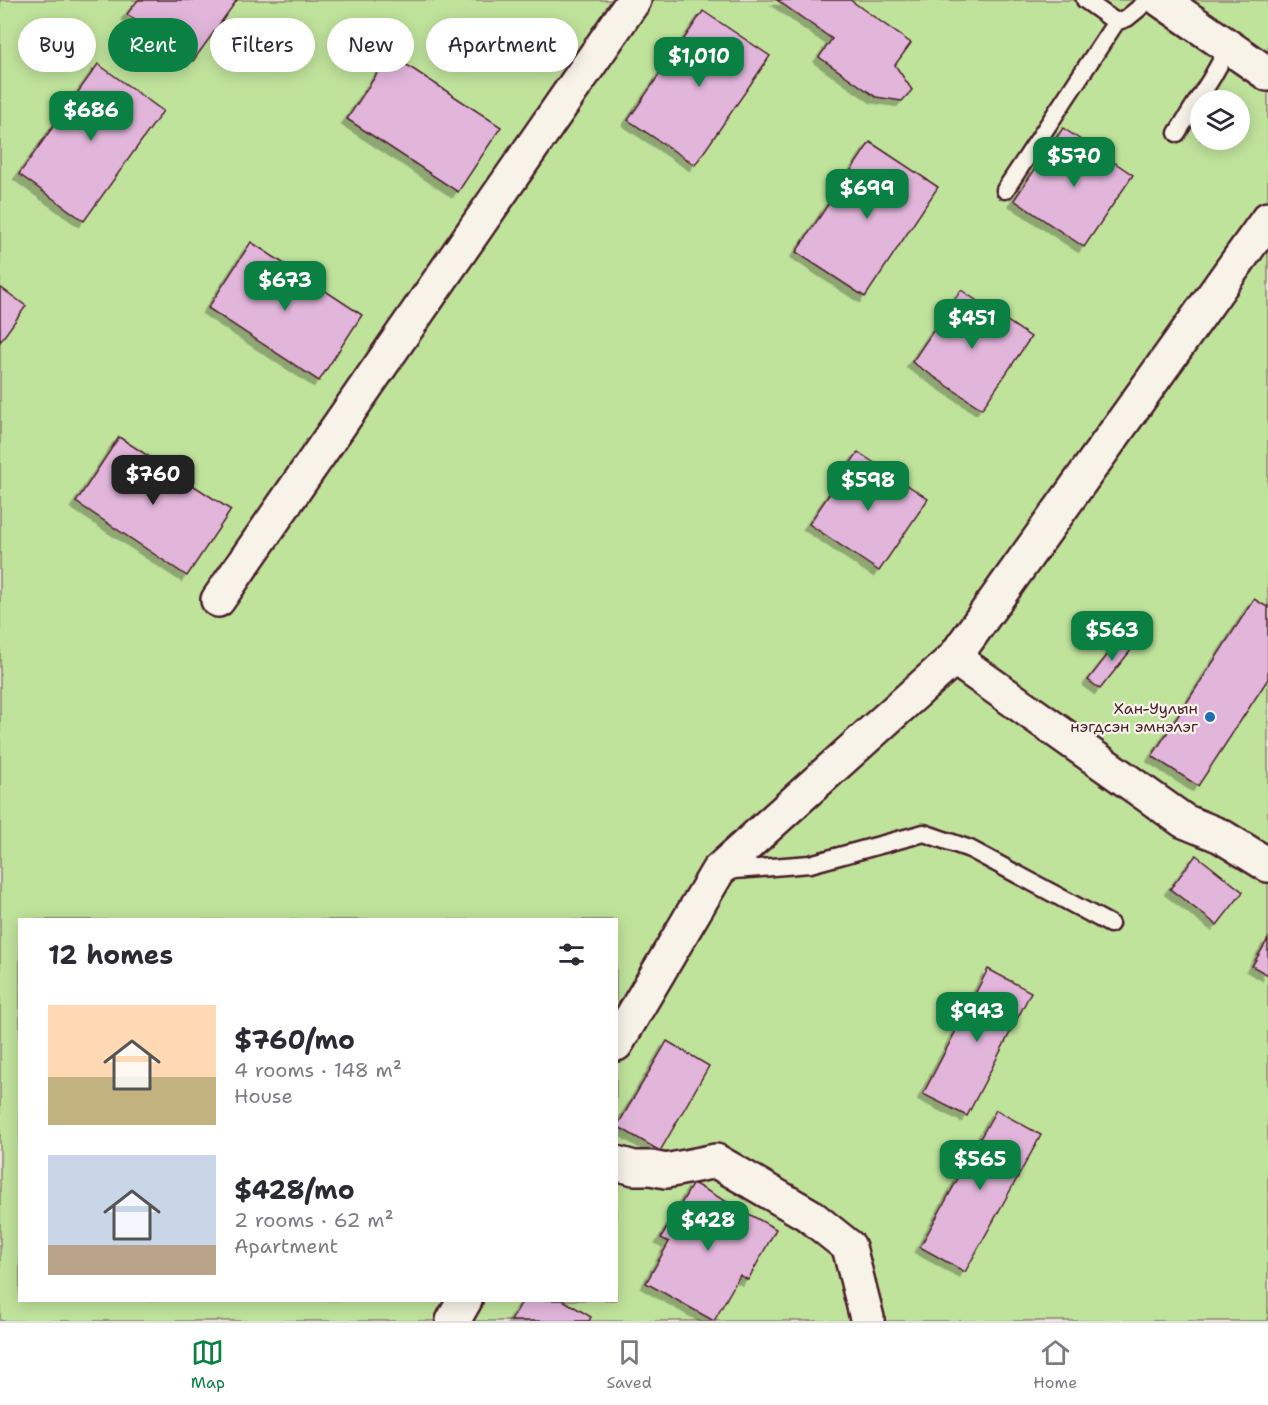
<!DOCTYPE html>
<html lang="en">
<head>
<meta charset="utf-8">
<style>
	body { margin:0; font-family:"Shantell Sans",sans-serif; background:#f2f2f3; color:#2b2b33; height:100vh; display:flex; flex-direction:column; font-size:22px; white-space:nowrap }
	* { box-sizing:border-box; margin:0 }
	p { font-size:20px; color:#7c7c81 }
	.icon { flex:none; width:33px; height:33px; fill:none; stroke:currentColor; stroke-width:2; stroke-linecap:round; stroke-linejoin:round }
	.map { position:relative; flex:1; overflow:hidden }
	.side { position:absolute; left:18px; top:918px; width:600px; height:384px; display:flex; flex-direction:column; background:#fff; border-radius:0px; box-shadow:0 3px 15px #0003 }
	.side>* { flex:none }
	.hud { position:absolute; left:18px; top:18px; width:600px; height:54px; display:flex; gap:12px }
	.tools { position:absolute; left:1190px; top:90px; display:grid; gap:12px }
	.tools a { display:grid; place-items:center; width:60px; height:60px; border-radius:50%; background:#fff; box-shadow:0 3px 15px #0003; font-size:30px }
	.price { position:absolute; translate:-50% -51px; padding:0 14px; border-radius:12px; background:#0b8043; color:#fff; font-size:20px; line-height:39px; filter:drop-shadow(0 2px 3px #0008) }
	.price::after { content:''; position:absolute; left:50%; top:36px; width:18px; height:14px; margin-left:-9px; background:inherit; clip-path:polygon(0 0,100% 0,50% 100%) }
	.price.selected { background:#222; color:#fff }
	ul { padding:0; list-style:none }
	li { display:flex; align-items:center; gap:18px; height:150px; padding:0 30px }
	li span { display:grid; place-items:center; flex:none; width:168px; height:120px; border-radius:0px; color:#555 }
	li>.icon { margin-inline-start:auto }
	span .icon { width:72px; height:72px; fill:#fffc; stroke-width:1 }
	li b { font-size:26px }
	h2 { display:flex; justify-content:space-between; align-items:center; height:72px; padding:0 30px; font-size:26px }
	.chip { padding:0 21px; border-radius:27px; background:#fff; box-shadow:0 3px 15px #0003; font-size:21px; line-height:54px }
	.chip.selected { background:#0b8043; color:#fff }
	.tabs { display:flex; justify-content:space-around; align-items:center; height:84px; border-top:2px solid #e1e1e2; background:#fff; font-size:16px; color:#7c7c81 }
	.tabs a { display:grid; justify-items:center; gap:3px }
	.tabs .selected { color:#0b8043 }
	.map>svg:first-child { display:block }
	.green { fill:#c0e39c; stroke:#858164; stroke-width:1.5; fill-rule:evenodd }
	.building { fill:#e2b6db; stroke:#4a1f2b; stroke-width:1.5; filter:url(#shadow) }
	.lines { fill:none; stroke-linecap:round; stroke-linejoin:round }
	.lane-casing { stroke:#4a1f2b; stroke-width:21 }
	.street-casing { stroke:#4a1f2b; stroke-width:38 }
	.lane { stroke:#f7f3e8; stroke-width:16 }
	.street { stroke:#f7f3e8; stroke-width:33 }
	.poi-dot { fill:#1f6fb2; stroke:#f7f3e8; stroke-width:2 }
	.labels { text-anchor:middle; stroke-width:4.5; stroke-linejoin:round; paint-order:stroke }
	.poi-label { font-size:16px; fill:#4a1f2b; stroke:#f7f3e8; text-anchor:end }
</style>
</head>
<body>
<div class="map">
<svg width="1268" height="1321" viewBox="0 0 1268 1321">
	<defs>
		<filter id="shadow"><feDropShadow dx="-5.5" dy="5.5" stdDeviation="0" flood-color="#0004"/></filter>
	</defs>
	<rect width="100%" height="100%" fill="#f1e1e4"/>
	<filter id="ink" filterUnits="userSpaceOnUse"><feTurbulence type="fractalNoise" baseFrequency=".0167" numOctaves="2"/><feDisplacementMap in="SourceGraphic" scale="12" xChannelSelector="R" yChannelSelector="G"/><feConvolveMatrix kernelMatrix="1 2 1 2 8 2 1 2 1" color-interpolation-filters="sRGB"/></filter>
	<g filter="url(#ink)">
		<path class="green" d="M0 0H1268V1321H0ZM1200 100H1239V140H1200ZM20 920H616V1300H20Z"/>
		<path class="building" d="M138 0H237L193 61 127 14Z
			M777 0H850L911 43 895 65 912 90 902 101 876 97 819 57 832 39Z
			M703 11 770 56 695 165 628 120Z
			M390 54 501 127 458 192 347 119Z
			M98 64 163 111 84 221 19 174Z
			M1063 128 1133 175 1084 247 1014 200Z
			M870 142 938 187 865 297 796 252Z
			M251 242 362 315 319 381 208 308Z
			M0 287 26 306 0 342Z
			M961 290 1031 337 982 409 912 362Z
			M119 437 231 510 187 576 76 502Z
			M858 452 928 499 879 571 809 524Z
			M1254 599 1267 607 1268 605V679L1198 786 1152 756Z
			M1123 635 1135 645 1100 689 1088 680Z
			M1196 855 1243 892 1217 925 1170 889Z
			M1268 939V975L1252 966Z
			M988 969 1031 992 967 1116 923 1094Z
			M667 1041 709 1066 660 1151 617 1126Z
			M996 1110 1041 1135 965 1272 920 1247Z
			M693 1183 776 1229 748 1280 740 1275 714 1321 646 1283 669 1242 661 1238Z
			M523 1300H563L591 1317 589 1321H511Z"/>
		<g class="lines">
			<g class="lane-casing">
				<path id="lane" d="M1085 0 1116 22 1127 18 1149 0
					M1177 133 1211 79 1229 47
					M1005 190 1116 22
					M722 871 810 864 924 833 970 849 1110 924"/>
			</g>
			<g class="street-casing">
				<path id="street" d="M1161 0 1268 74
					M218 600 634 0
					M954 658 1184 821 1221 836 1268 865
					M616 1044 718 871 954 658 1268 219
					M616 1163 634 1168H651L666 1171 716 1161 809 1215 849 1247 867 1318V1321
					M453 1321 465 1300"/>
			</g>
			<use href="#lane" class="lane"/>
			<use href="#street" class="street"/>
		</g>
	</g>
	<circle class="poi-dot" cx="1210" cy="717" r="6"/>
	<g class="labels">
		<g class="poi-label">
			<text x="1198" y="714">Хан-Уулын<tspan x="1198" dy="18">нэгдсэн эмнэлэг</tspan></text>
		</g>
	</g>
</svg>
<div class="tools">
<a><svg class="icon" aria-label="layers" viewBox="0 0 24 24"><path d="M12 4l9 5-9 5-9-5zM3 14l9 5 9-5"/></svg></a>
</div>
<b class="price" style="left:699px;top:88px">$1,010</b>
<b class="price" style="left:91px;top:142px">$686</b>
<b class="price" style="left:1074px;top:188px">$570</b>
<b class="price" style="left:867px;top:220px">$699</b>
<b class="price" style="left:285px;top:312px">$673</b>
<b class="price" style="left:972px;top:350px">$451</b>
<b class="price selected" style="left:153px;top:506px">$760</b>
<b class="price" style="left:868px;top:512px">$598</b>
<b class="price" style="left:1112px;top:662px">$563</b>
<b class="price" style="left:977px;top:1043px">$943</b>
<b class="price" style="left:980px;top:1191px">$565</b>
<b class="price" style="left:708px;top:1252px">$428</b>
<div class="hud">
<a class="chip">Buy</a>
<a class="chip selected">Rent</a>
<a class="chip">Filters</a>
<a class="chip">New</a>
<a class="chip">Apartment</a>
</div>
<section class="side">
<h2>12 homes<svg class="icon" aria-label="filters" viewBox="0 0 24 24"><path d="M4 7h16M4 17h16"/><circle cx="9" cy="7" r="2"/><circle cx="15" cy="17" r="2"/></svg></h2>
<ul>
<li><span style="background:linear-gradient(#ffd9b3 60%,#c2b280 0)"><svg class="icon" aria-label="home" viewBox="0 0 24 24"><path d="M3 11l9-7 9 7M6 9v11h12V9"/></svg></span><div><b>$760/mo</b><p>4 rooms · 148 m²</p><p>House</p></div></li>
<li><span style="background:linear-gradient(#c9d6e8 75%,#b9a48a 0)"><svg class="icon" aria-label="home" viewBox="0 0 24 24"><path d="M3 11l9-7 9 7M6 9v11h12V9"/></svg></span><div><b>$428/mo</b><p>2 rooms · 62 m²</p><p>Apartment</p></div></li>
</ul>
</section>
</div>
<nav class="tabs">
<a class="selected"><svg class="icon" aria-label="map" viewBox="0 0 24 24"><path d="M3 6l6-2 6 2 6-2v14l-6 2-6-2-6 2zM9 4v14M15 6v14"/></svg>Map</a>
<a><svg class="icon" aria-label="saved" viewBox="0 0 24 24"><path d="M7 4h10v16l-5-4-5 4z"/></svg>Saved</a>
<a><svg class="icon" aria-label="home" viewBox="0 0 24 24"><path d="M3 11l9-7 9 7M6 9v11h12V9"/></svg>Home</a>
</nav>
</body>
</html>
